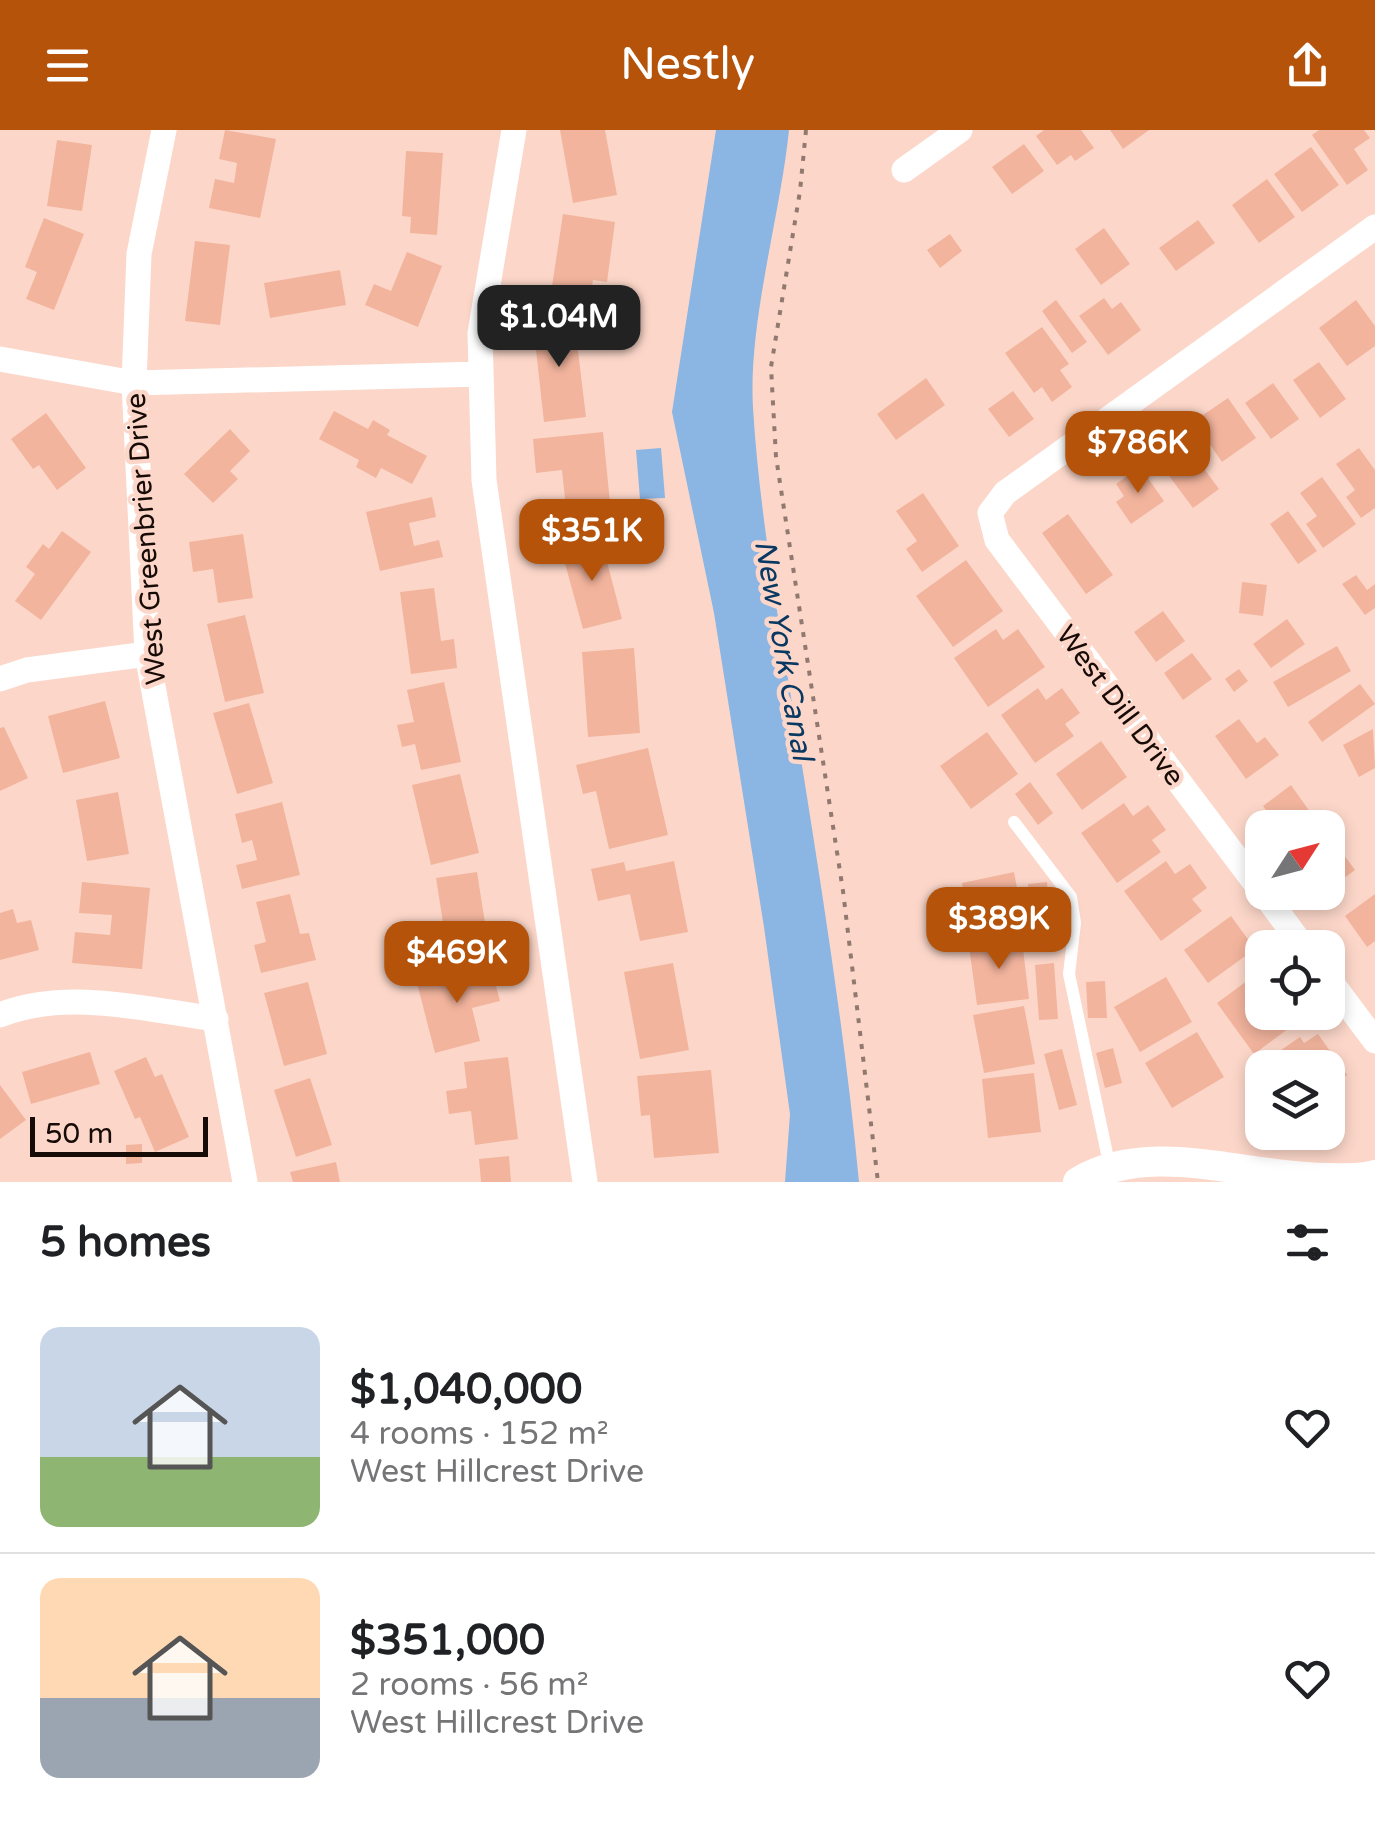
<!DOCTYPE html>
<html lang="en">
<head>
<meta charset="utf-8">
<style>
	body { margin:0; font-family:"Varela Round",sans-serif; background:#f2f2f2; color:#202124; height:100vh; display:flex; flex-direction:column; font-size:38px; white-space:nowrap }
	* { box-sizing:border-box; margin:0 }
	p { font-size:32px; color:#757577 }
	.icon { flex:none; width:55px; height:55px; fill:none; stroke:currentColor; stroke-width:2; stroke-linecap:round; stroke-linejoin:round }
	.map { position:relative; height:1052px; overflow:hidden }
	.side { display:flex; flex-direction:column; background:#fff; flex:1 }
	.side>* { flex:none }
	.needle { width:65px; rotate:54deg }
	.tools { position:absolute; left:1245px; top:680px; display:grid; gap:20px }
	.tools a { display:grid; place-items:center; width:100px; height:100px; border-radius:20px; background:#fff; box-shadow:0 5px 15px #0003; font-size:50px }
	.scale { position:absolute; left:30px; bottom:25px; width:178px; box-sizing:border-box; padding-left:10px; border:5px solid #170b07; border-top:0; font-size:28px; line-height:35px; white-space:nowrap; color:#170b07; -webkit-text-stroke:8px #fcd7c9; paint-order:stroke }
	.price { position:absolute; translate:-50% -85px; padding:0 22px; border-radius:20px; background:#b45309; color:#fff; font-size:32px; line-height:65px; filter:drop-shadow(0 2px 5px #0008) }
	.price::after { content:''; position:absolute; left:50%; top:60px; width:30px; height:22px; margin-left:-15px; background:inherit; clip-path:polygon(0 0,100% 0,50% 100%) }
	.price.current { background:#222; color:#fff }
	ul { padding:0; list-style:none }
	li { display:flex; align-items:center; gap:30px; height:250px; padding:0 40px }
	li+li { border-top:2px solid #e0e0e0 }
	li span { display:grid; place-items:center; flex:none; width:280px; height:200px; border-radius:20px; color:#555 }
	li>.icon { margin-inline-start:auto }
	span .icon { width:120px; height:120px; fill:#fffc; stroke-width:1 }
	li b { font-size:42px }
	h2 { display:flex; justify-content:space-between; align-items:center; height:120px; padding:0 40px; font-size:42px }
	header { display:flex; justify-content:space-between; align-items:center; height:130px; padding:0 40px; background:#b45309; color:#fff; font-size:45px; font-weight:600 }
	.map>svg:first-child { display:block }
	.water { fill:#8bb5e2 }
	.building { fill:#f2b49d }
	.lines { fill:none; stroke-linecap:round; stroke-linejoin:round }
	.path { stroke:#92796f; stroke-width:4; stroke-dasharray:5 8; stroke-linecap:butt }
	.service { stroke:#fff; stroke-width:12 }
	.minor { stroke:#fff; stroke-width:25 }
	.tertiary { stroke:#fff; stroke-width:30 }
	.labels { text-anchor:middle; stroke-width:9; stroke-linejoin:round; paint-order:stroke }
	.street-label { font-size:28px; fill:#170b07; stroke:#fcd7c9 }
	.water-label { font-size:30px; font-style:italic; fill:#093962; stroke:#fcd7c9 }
</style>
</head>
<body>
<header><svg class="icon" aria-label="menu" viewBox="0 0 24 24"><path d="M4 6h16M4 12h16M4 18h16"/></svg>Nestly<svg class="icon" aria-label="share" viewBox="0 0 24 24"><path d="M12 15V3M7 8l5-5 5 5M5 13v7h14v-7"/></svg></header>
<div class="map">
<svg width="1375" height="1052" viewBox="0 0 1375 1052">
	<rect width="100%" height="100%" fill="#fcd7c9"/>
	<path class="water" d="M716 0H789C780 88 748 192 753 278 759 376 777 482 793 579 818 736 844 893 859 1052H785L790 984 764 797 714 483 672 282Z
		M661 318 665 368 640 369 636 320Z"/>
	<path class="building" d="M225 0 276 9 260 88 209 78 215 49 234 53 237 33 219 29Z
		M560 0H605L617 65 573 73Z
		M1044 0H1081L1094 18 1075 31 1071 25 1057 35 1036 6Z
		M1110 0H1149L1123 19Z
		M1319 0H1364L1370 8 1354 19 1368 40 1347 55 1312 5Z
		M57 10 92 15 82 81 47 76Z
		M1024 14 1044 41 1012 64 992 37Z
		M1311 17 1339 55 1302 82 1274 44Z
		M406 21 443 23 437 105 410 103 411 87 402 86Z
		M1267 49 1295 87 1259 113 1232 75Z
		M563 84 615 92 607 152 593 150 590 169 551 163Z
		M44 88 84 104 54 180 26 169 37 142 25 137Z
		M1198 90 1215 113 1176 141 1159 118Z
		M1104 98 1130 134 1101 155 1075 119Z
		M950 104 962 121 940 138 927 120Z
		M195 111 230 115 220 195 185 191Z
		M407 122 442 136 418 197 365 175 374 154 391 161Z
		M340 140 346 175 270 188 264 153Z
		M1104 168 1112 179 1121 172 1141 200 1108 225 1079 186Z
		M1056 170 1087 212 1072 223 1042 181Z
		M1356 170 1375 196V216L1347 236 1319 198Z
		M574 188 586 287 544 292 533 193Z
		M1042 197 1069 234 1060 240 1072 257 1052 272 1042 257 1034 263 1005 223Z
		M1319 232 1346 269 1320 288 1293 250Z
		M926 248 945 275 896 310 877 284Z
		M1273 253 1299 289 1271 309 1245 273Z
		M1013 261 1034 289 1009 307 988 279Z
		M1228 268 1256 308 1222 332 1194 291Z
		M334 281 368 299 373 290 390 300 387 305 427 326 412 354 381 338 376 348 356 337 359 330 319 309Z
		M46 283 86 338 57 360 39 335 33 339 11 309Z
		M230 299 250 321 230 341 238 349 213 373 184 344Z
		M1175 299 1219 359 1193 378 1149 319Z
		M603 302 612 393 568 397 562 340 536 343 533 309Z
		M1359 318 1375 340V378L1361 388 1346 367 1355 360 1336 334Z
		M1140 337 1164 371 1131 394 1116 372 1124 366 1116 354Z
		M1322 347 1356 394 1323 418 1306 394 1317 386 1300 363Z
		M923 363 959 416 922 442 906 419 917 411 896 381Z
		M432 367 436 387 409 393 414 416 439 410 443 427 380 441 366 382Z
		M1288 381 1317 421 1298 434 1270 394Z
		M1068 384 1113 445 1086 464 1042 403Z
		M62 401 91 422 41 490 15 471 35 444 26 437 43 414 49 419Z
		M243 404 253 468 218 473 213 439 193 442 189 412Z
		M601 409 622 489 583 499 561 419Z
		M966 430 1003 481 953 517 916 466Z
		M1356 445 1367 460 1375 454V478L1365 485 1342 454Z
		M1242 452 1267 455 1263 486 1239 483Z
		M434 458 441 511 454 509 457 538 411 544 400 462Z
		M1163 481 1185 511 1156 532 1134 502Z
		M245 485 264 563 225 572 207 494Z
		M1287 489 1305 514 1271 538 1253 514Z
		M996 499 1003 510 1018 499 1045 537 988 577 954 528Z
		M1337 516 1351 541 1288 577 1273 552Z
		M634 518 640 603 588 607 582 522Z
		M1192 523 1212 549 1183 570 1164 543Z
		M1239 539 1248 551 1234 562 1225 549Z
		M444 552 461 632 421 640 415 614 402 617 397 595 414 592 407 560Z
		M1360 554 1375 574 1322 612 1308 592Z
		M1038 558 1046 570 1062 558 1080 583 1065 594 1074 606 1035 633 1001 585Z
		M105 571 120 628 63 643 48 586Z
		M249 573 273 653 237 664 213 583Z
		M1239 589 1257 613 1265 607 1279 625 1246 649 1215 606Z
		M4 597 28 648 0 661V598Z
		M1373 599 1375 638 1359 647 1343 615Z
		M987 602 1018 644 971 679 940 636Z
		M1101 611 1127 647 1082 680 1056 644Z
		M648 618 668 705 609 719 596 661 583 664 576 635Z
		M460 644 479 723 431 735 412 655Z
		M1030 652 1053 683 1038 695 1015 664Z
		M1291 655 1313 686 1297 698H1278L1263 676Z
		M118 662 129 724 87 731 76 670Z
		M282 672 300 745 242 759 236 735 257 730 252 710 242 713 235 684Z
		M1124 673 1133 686 1148 675 1166 700 1152 710 1161 722 1117 753 1081 703Z
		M1333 710 1355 740 1328 760V714Z
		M674 731 688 802 640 811 630 764 598 771 591 739 624 732 626 741Z
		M1166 731 1175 744 1190 734 1207 758 1192 769 1202 781 1161 811 1124 761Z
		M477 742 490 825 449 831 436 748Z
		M1014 742 1025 800 974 810 962 753Z
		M82 752 150 758 142 839 72 833 75 802 110 805 112 785 79 783Z
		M1047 752 1051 808 1033 809 1028 754Z
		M290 764 300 804 309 803 316 830 261 843 254 815 266 812 256 772Z
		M1375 764V811L1367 817 1345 786Z
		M13 779 17 793 31 790 39 820 0 830V783Z
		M1231 786 1255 819 1208 853 1184 820Z
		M1022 810 1029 869 977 875 969 816Z
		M673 833 689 920 640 929 624 842Z
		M1054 833 1058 889 1039 890 1035 835Z
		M490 834 500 871 472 878 480 911 435 923 417 853Z
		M1255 845 1259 850 1262 848V882H1301L1304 887 1254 924 1217 873Z
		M1166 847 1192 892 1140 922 1114 877Z
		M1105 851 1107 888H1088L1086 852Z
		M308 852 327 924 284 936 264 863Z
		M1024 876 1035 934 984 943 973 885Z
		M1197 902 1224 947 1172 978 1145 933Z
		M1318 904 1347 945 1334 954 1337 958 1328 965V938H1264L1261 934 1300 907 1304 913Z
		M1113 918 1122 953 1105 958 1096 923Z
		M1062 919 1077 975 1059 980 1044 924Z
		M90 922 100 954 31 974 22 942Z
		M146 927 155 947 162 944 189 1007 155 1022 140 987 135 989 114 941Z
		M508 927 518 1009 475 1015 471 981 449 984 446 961 467 958 464 932Z
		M711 940 719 1023 654 1028 650 985 641 986 637 946Z
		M1034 943 1041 1002 988 1008 982 949Z
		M310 948 332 1015 296 1027 274 960Z
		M0 955 26 990 0 1009Z
		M142 1014V1033L126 1034V1015Z
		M509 1026 511 1052H481L479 1029Z
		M336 1032 340 1052H293L290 1042Z"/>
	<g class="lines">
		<path class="path" d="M806 0 800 61 771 237 776 327 843 761 878 1052"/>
		<path class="service" d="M1014 692 1071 767 1075 793 1069 844 1110 1038"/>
		<path class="minor" d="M164 0 139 124 134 253 147 524 245 1052
			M514 0 480 203 484 350 585 1052
			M904 40 960 0
			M0 229 134 253 481 244
			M0 549 27 540 147 524
			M1262 762 997 410 990 383 1005 363 1375 97
			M1263 762 1304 818
			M1328 848 1375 911
			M0 885C67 858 148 880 216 889"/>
		<path class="tertiary" d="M1078 1052C1151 1008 1250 1049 1329 1048 1344 1048 1361 1050 1375 1045"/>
	</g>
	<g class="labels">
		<g class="street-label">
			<text transform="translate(145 409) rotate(-94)" y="10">West Greenbrier Drive</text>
			<text transform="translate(1121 575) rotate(53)" y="10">West Dill Drive</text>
		</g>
		<g class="water-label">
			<text transform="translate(784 520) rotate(80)" y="10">New York Canal</text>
		</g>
	</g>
</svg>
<div class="tools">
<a><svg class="needle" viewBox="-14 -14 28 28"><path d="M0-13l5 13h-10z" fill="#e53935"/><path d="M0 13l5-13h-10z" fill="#757577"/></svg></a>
<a><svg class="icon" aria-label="locate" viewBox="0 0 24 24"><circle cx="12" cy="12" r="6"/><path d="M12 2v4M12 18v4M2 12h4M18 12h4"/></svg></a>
<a><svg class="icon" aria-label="layers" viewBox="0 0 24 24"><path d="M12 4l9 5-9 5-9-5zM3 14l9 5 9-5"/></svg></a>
</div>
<div class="scale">50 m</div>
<b class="price current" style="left:559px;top:240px">$1.04M</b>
<b class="price" style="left:1138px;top:366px">$786K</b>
<b class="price" style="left:592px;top:454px">$351K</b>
<b class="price" style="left:999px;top:842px">$389K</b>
<b class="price" style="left:457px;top:876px">$469K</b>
</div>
<section class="side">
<h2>5 homes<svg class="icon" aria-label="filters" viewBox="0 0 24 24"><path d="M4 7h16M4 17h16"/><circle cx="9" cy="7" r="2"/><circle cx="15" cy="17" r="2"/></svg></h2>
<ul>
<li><span style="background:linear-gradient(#c9d6e8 65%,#8fb573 0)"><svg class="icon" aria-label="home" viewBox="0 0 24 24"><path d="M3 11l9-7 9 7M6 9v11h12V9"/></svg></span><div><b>$1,040,000</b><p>4 rooms · 152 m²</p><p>West Hillcrest Drive</p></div><svg class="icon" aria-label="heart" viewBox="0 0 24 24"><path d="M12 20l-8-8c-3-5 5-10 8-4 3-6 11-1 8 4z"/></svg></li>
<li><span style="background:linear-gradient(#ffd9b3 60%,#9aa5b1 0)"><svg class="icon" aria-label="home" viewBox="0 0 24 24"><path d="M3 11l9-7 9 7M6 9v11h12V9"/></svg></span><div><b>$351,000</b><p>2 rooms · 56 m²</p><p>West Hillcrest Drive</p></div><svg class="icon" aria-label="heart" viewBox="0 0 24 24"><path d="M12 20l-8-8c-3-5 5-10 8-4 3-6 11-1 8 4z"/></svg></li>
</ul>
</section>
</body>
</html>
